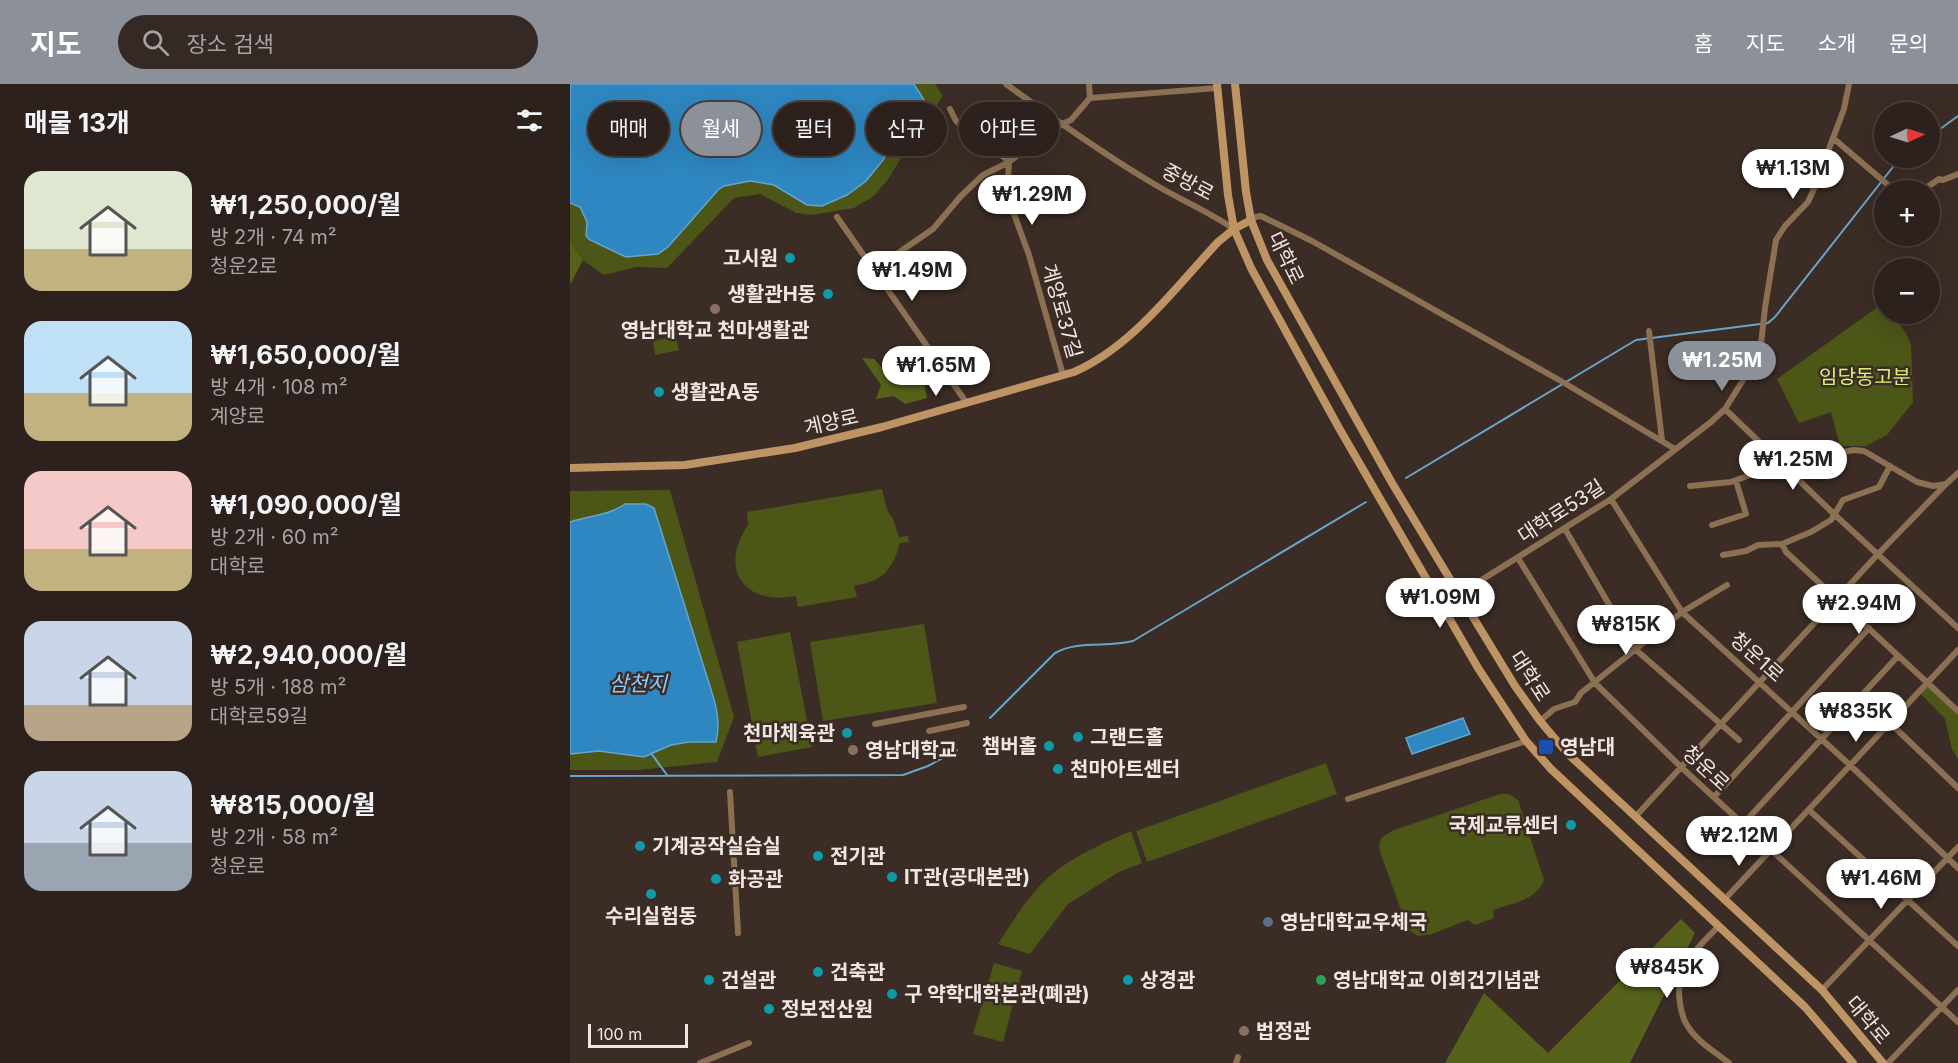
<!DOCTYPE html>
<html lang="ko">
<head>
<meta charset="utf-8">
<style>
	body { margin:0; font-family:Inter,"Noto Sans KR",sans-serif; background:#342925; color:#f1f3f6; height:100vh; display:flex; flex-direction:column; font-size:22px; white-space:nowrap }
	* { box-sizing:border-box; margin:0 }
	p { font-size:20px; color:#a6a3a3 }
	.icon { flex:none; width:33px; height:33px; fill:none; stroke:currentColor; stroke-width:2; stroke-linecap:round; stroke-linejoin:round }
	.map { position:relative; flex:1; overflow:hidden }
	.drawer { display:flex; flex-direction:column; background:#2c211c; width:570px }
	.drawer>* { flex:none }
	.top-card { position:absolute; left:18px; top:18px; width:570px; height:54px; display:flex; gap:12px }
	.needle { width:39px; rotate:86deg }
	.tools { position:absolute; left:1304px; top:18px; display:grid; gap:12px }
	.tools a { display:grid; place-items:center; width:66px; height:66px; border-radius:50%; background:#2c211c; box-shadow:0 6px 24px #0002,0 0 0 2px #483e3b; font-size:30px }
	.scale { position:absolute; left:18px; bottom:15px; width:100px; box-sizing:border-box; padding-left:6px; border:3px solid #f0e6e1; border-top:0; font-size:16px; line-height:21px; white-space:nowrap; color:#f0e6e1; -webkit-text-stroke:4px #3b2c25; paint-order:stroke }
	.price { position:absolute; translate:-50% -51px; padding:0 14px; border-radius:21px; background:#fff; color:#222; font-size:20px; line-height:39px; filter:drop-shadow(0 2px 3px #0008) }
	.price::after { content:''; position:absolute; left:50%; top:36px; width:18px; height:14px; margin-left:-9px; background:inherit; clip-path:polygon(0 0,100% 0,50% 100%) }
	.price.selected { background:#8c9099; color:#fff }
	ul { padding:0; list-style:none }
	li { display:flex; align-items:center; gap:18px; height:150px; padding:0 24px }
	li span { display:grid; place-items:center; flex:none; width:168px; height:120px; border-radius:18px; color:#555 }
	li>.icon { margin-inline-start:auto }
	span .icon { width:72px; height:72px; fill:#fffc; stroke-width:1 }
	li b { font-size:26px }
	h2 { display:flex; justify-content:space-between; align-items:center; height:72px; padding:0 24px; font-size:26px }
	.pill { padding:0 21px; border-radius:27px; background:#2c211c; box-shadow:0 6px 24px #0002,0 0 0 2px #483e3b; font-size:21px; line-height:54px }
	.pill.selected { background:#8c9099; color:#fff }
	header { display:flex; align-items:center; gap:36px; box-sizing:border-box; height:84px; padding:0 30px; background:#8c9099; color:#fff }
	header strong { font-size:28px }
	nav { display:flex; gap:33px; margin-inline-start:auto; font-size:21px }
	.search { width:420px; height:54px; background:#342925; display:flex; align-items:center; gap:15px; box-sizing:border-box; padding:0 21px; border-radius:33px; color:#a6a3a3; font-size:22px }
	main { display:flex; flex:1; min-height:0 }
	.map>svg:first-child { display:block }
	.green { fill:#4b5617 }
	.forest { fill:#566219 }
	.water { fill:#2e87c1; stroke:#68a4cb; stroke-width:1.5 }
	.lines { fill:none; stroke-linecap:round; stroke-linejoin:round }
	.stream { stroke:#68a4cb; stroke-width:2 }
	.street { stroke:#8b7053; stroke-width:6 }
	.secondary { stroke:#bf9464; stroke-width:8 }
	.culture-dot { fill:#0f9aa8; stroke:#3b2c25; stroke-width:2 }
	.education-dot { fill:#8d6e63; stroke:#3b2c25; stroke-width:2 }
	.transit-dot { fill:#1a4fb4; stroke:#3b2c25; stroke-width:2 }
	.service-dot { fill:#5c6f8a; stroke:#3b2c25; stroke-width:2 }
	.leisure-dot { fill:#2e9e5b; stroke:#3b2c25; stroke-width:2 }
	.labels { text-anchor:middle; stroke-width:5; stroke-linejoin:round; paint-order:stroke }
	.street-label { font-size:20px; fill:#f0e6e1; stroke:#3b2c25 }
	.poi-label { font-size:20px; font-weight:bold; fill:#f0e6e1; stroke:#3b2c25; text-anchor:start }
	.park-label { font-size:20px; fill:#d9f176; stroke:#3b2c25 }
	.water-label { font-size:21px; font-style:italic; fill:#8dcaf8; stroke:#3b2c25 }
</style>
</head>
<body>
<header>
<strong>지도</strong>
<div class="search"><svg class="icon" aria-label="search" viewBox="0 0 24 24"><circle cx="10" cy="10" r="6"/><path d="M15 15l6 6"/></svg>장소 검색</div>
<nav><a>홈</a><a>지도</a><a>소개</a><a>문의</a></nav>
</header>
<main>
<section class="drawer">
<h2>매물 13개<svg class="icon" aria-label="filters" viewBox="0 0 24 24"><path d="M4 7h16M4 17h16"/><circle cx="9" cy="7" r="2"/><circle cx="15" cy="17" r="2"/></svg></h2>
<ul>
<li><span style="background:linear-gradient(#dfe7d0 65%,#c2b280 0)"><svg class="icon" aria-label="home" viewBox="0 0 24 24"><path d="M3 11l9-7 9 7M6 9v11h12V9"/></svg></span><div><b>₩1,250,000/월</b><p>방 2개 · 74 m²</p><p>청운2로</p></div></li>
<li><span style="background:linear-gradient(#bfe0f5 60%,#c2b280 0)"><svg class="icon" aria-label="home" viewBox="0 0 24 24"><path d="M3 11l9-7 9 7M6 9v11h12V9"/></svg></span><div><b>₩1,650,000/월</b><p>방 4개 · 108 m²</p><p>계양로</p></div></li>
<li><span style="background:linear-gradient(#f6c9c9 65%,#c2b280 0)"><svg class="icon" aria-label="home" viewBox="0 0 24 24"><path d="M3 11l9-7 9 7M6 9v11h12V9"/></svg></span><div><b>₩1,090,000/월</b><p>방 2개 · 60 m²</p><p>대학로</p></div></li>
<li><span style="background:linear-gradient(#c9d6e8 70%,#b9a48a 0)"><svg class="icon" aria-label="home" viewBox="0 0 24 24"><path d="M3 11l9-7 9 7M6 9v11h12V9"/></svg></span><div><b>₩2,940,000/월</b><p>방 5개 · 188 m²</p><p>대학로59길</p></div></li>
<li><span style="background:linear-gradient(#c9d6e8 60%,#9aa5b1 0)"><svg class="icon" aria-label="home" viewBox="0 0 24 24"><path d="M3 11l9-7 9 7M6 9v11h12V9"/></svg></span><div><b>₩815,000/월</b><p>방 2개 · 58 m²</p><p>청운로</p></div></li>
</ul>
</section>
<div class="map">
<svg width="1388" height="979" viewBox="0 0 1388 979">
	<rect width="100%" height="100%" fill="#3b2c25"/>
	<path class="green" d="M0 0H365L373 12 338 62 319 94 304 112 284 124 242 131 226 129 190 110 164 114 97 184 66 183 34 191 13 176 0 158Z
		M1312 220 1314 223V230H1321L1323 232 1336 249 1341 261 1343 318 1317 351 1296 362H1270L1261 328 1229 339 1207 295Z
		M106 252 109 266 85 271 83 257Z
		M312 405 317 426 323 435 329 453 338 452 339 458 330 459C322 487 313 497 284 502L287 513 228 523 226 512C174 522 148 485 178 441L177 428Z
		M100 406 164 633 147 678 68 686H0V407Z
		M354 540 367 619 253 637 240 558Z
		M220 548 242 663 188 673 167 558Z
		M1358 600 1388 627V675L1382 665 1375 635 1350 609Z
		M756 679 767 710 577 778 566 747Z
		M930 710H939L948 716 974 796C966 817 942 819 923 826L924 834 905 841 898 836 862 850 848 852 838 845 810 768 809 761 812 753 824 746Z
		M561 747 572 779 549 788 498 820 460 870 428 860C444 835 460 809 482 790 505 771 534 759 561 747Z
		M424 879 452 887 433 958 403 950Z"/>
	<path class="forest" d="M0 158 13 176 0 201Z
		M292 274 304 275 323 296 354 299 357 314 335 320 324 312 306 315 311 301Z
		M1111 835 1125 849 1060 979H875L914 909 978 969Z"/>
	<path class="water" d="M0 0H344L354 16 334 35 313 76 296 97 277 111 252 122 237 121 204 101 180 97 154 102 148 106 98 163 88 170 56 173 20 156 16 152 17 138 10 123 0 119Z
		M55 420H76L84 424 143 612C148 628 150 642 146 658H119L101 661 74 673 29 667 0 670V438C18 432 40 431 55 420Z
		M893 634 900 650 842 670 836 654Z"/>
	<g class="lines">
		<path class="stream" d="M1359 53 1388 32
			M836 394 1066 256 1198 239 1205 233 1330 74
			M420 634 485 569C509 556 537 564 563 557L796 418
			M81 669 97 691
			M0 692 333 691 358 682 387 666"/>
		<path class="street" d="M436 0C484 35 533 70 584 100 611 116 639 128 664 145
			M519 0 520 14
			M380 25 386 37 439 77 437 111 459 171 493 291
			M1263 54 1324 106
			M1331 106 1335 102C1350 109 1357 104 1369 95L1373 96 1388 90
			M267 133 396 318
			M681 136 685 133 691 132 742 157 991 297 1105 365
			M305 185 363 145 391 112 413 91 437 79 492 40 501 36 520 14 647 4
			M1079 247 1092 356
			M1155 325 1265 431 1388 544
			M1120 402 1161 398 1180 391 1224 383 1257 371 1284 366 1294 367 1347 398 1363 402 1376 400 1388 389
			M1041 415 1112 528 1281 682 1388 784
			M1142 441 1176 430 1166 397
			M995 445 1065 565 1169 656
			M1212 460 1216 468 1388 627
			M1153 471 1176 467 1188 461 1212 460 1241 448 1261 436 1273 416 1309 403 1320 382
			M948 474 1025 599 1111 683 1388 938
			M889 510 1041 415 1141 338 1155 325 1190 269 1195 224 1206 156 1215 142 1238 118 1243 107 1274 25 1279 0
			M970 637 984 625 1005 618 1011 609 1112 528 1157 501
			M305 640 394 623
			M1321 640 1388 704
			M359 647 397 639
			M160 708 168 849
			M1144 713 1299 544
			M778 715 956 657
			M1239 726 1388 862
			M1065 733 1309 469 1376 400
			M1173 740 1328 572
			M1154 816 1388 566
			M1148 843C1126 865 1104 885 1110 919 1111 926 1113 935 1117 941 1126 957 1145 968 1159 979
			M1252 906 1388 763
			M130 979 179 959
			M666 979 668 973
			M1318 979 1388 906"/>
		<path class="secondary" d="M647 0 658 111 664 145 681 184 769 344 908 584 956 657 981 685 1235 923 1283 979
			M665 0 676 108 681 136 697 176 822 399 889 510 945 602 970 637 997 669 1252 906 1313 979
			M0 384 115 381 225 364 312 343 504 288C562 263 606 203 648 158L664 145 681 136"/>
	</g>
	<g class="culture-dot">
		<circle cx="220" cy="174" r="6"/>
		<circle cx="258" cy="210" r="6"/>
		<circle cx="89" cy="308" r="6"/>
		<circle cx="277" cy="649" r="6"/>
		<circle cx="508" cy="653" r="6"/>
		<circle cx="479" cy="662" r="6"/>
		<circle cx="488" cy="685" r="6"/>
		<circle cx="1001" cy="741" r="6"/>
		<circle cx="70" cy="762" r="6"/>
		<circle cx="248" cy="772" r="6"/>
		<circle cx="322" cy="793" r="6"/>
		<circle cx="146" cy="795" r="6"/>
		<circle cx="81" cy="810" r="6"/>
		<circle cx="248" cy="888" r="6"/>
		<circle cx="139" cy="896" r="6"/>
		<circle cx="558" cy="896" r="6"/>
		<circle cx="322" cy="910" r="6"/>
		<circle cx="199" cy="925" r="6"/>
	</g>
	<g class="education-dot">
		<circle cx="145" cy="225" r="6"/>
		<circle cx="283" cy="666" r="6"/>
		<circle cx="674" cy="947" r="6"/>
	</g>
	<rect class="transit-dot" x="968" y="655" width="16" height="16" rx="3"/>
	<circle class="service-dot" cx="698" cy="838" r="6"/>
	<circle class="leisure-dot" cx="751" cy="896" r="6"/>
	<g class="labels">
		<g class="street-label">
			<text transform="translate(618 98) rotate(28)" y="7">중방로</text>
			<text transform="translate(716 174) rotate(64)" y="7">대학로</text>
			<text transform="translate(492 227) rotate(74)" y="7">계양로37길</text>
			<text transform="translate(261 338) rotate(-13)" y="7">계양로</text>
			<text transform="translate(991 427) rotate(-33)" y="7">대학로53길</text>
			<text transform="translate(1187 573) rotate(42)" y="7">청운1로</text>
			<text transform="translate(960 592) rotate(57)" y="7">대학로</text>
			<text transform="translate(1136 684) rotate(43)" y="7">청운로</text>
			<text transform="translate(1298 936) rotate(50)" y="7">대학로</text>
		</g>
		<g class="poi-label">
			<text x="208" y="181" text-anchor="end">고시원</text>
			<text x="246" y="217" text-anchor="end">생활관H동</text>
			<text x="145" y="253" text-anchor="middle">영남대학교 천마생활관</text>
			<text x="101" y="315">생활관A동</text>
			<text x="265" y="656" text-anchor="end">천마체육관</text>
			<text x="520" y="660">그랜드홀</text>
			<text x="467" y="669" text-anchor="end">챔버홀</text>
			<text x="990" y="670">영남대</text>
			<text x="295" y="673">영남대학교</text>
			<text x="500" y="692">천마아트센터</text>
			<text x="989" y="748" text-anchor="end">국제교류센터</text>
			<text x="82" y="769">기계공작실습실</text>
			<text x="260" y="779">전기관</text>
			<text x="334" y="800">IT관(공대본관)</text>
			<text x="158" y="802">화공관</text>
			<text x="81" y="839" text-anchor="middle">수리실험동</text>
			<text x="710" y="845">영남대학교우체국</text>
			<text x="260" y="895">건축관</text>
			<text x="151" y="903">건설관</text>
			<text x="570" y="903">상경관</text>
			<text x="763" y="903">영남대학교 이희건기념관</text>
			<text x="334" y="917">구 약학대학본관(폐관)</text>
			<text x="211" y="932">정보전산원</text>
			<text x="686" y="954">법정관</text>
		</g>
		<g class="park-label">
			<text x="1295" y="300">임당동고분</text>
		</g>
		<g class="water-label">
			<text x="68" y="607">삼천지</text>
		</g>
	</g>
</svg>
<div class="tools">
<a><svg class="needle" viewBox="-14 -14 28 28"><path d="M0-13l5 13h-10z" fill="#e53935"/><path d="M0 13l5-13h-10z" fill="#a6a3a3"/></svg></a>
<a>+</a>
<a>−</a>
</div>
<div class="scale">100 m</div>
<b class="price" style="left:1223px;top:116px">₩1.13M</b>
<b class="price" style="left:462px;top:142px">₩1.29M</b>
<b class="price" style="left:342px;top:218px">₩1.49M</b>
<b class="price selected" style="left:1152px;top:308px">₩1.25M</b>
<b class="price" style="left:366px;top:313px">₩1.65M</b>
<b class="price" style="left:1223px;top:407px">₩1.25M</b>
<b class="price" style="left:870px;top:545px">₩1.09M</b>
<b class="price" style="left:1289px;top:551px">₩2.94M</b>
<b class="price" style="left:1056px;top:572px">₩815K</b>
<b class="price" style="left:1286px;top:659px">₩835K</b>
<b class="price" style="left:1169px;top:783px">₩2.12M</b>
<b class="price" style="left:1311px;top:826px">₩1.46M</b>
<b class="price" style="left:1097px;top:915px">₩845K</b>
<div class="top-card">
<a class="pill">매매</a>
<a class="pill selected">월세</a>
<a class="pill">필터</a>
<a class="pill">신규</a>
<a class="pill">아파트</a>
</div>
</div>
</main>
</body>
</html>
